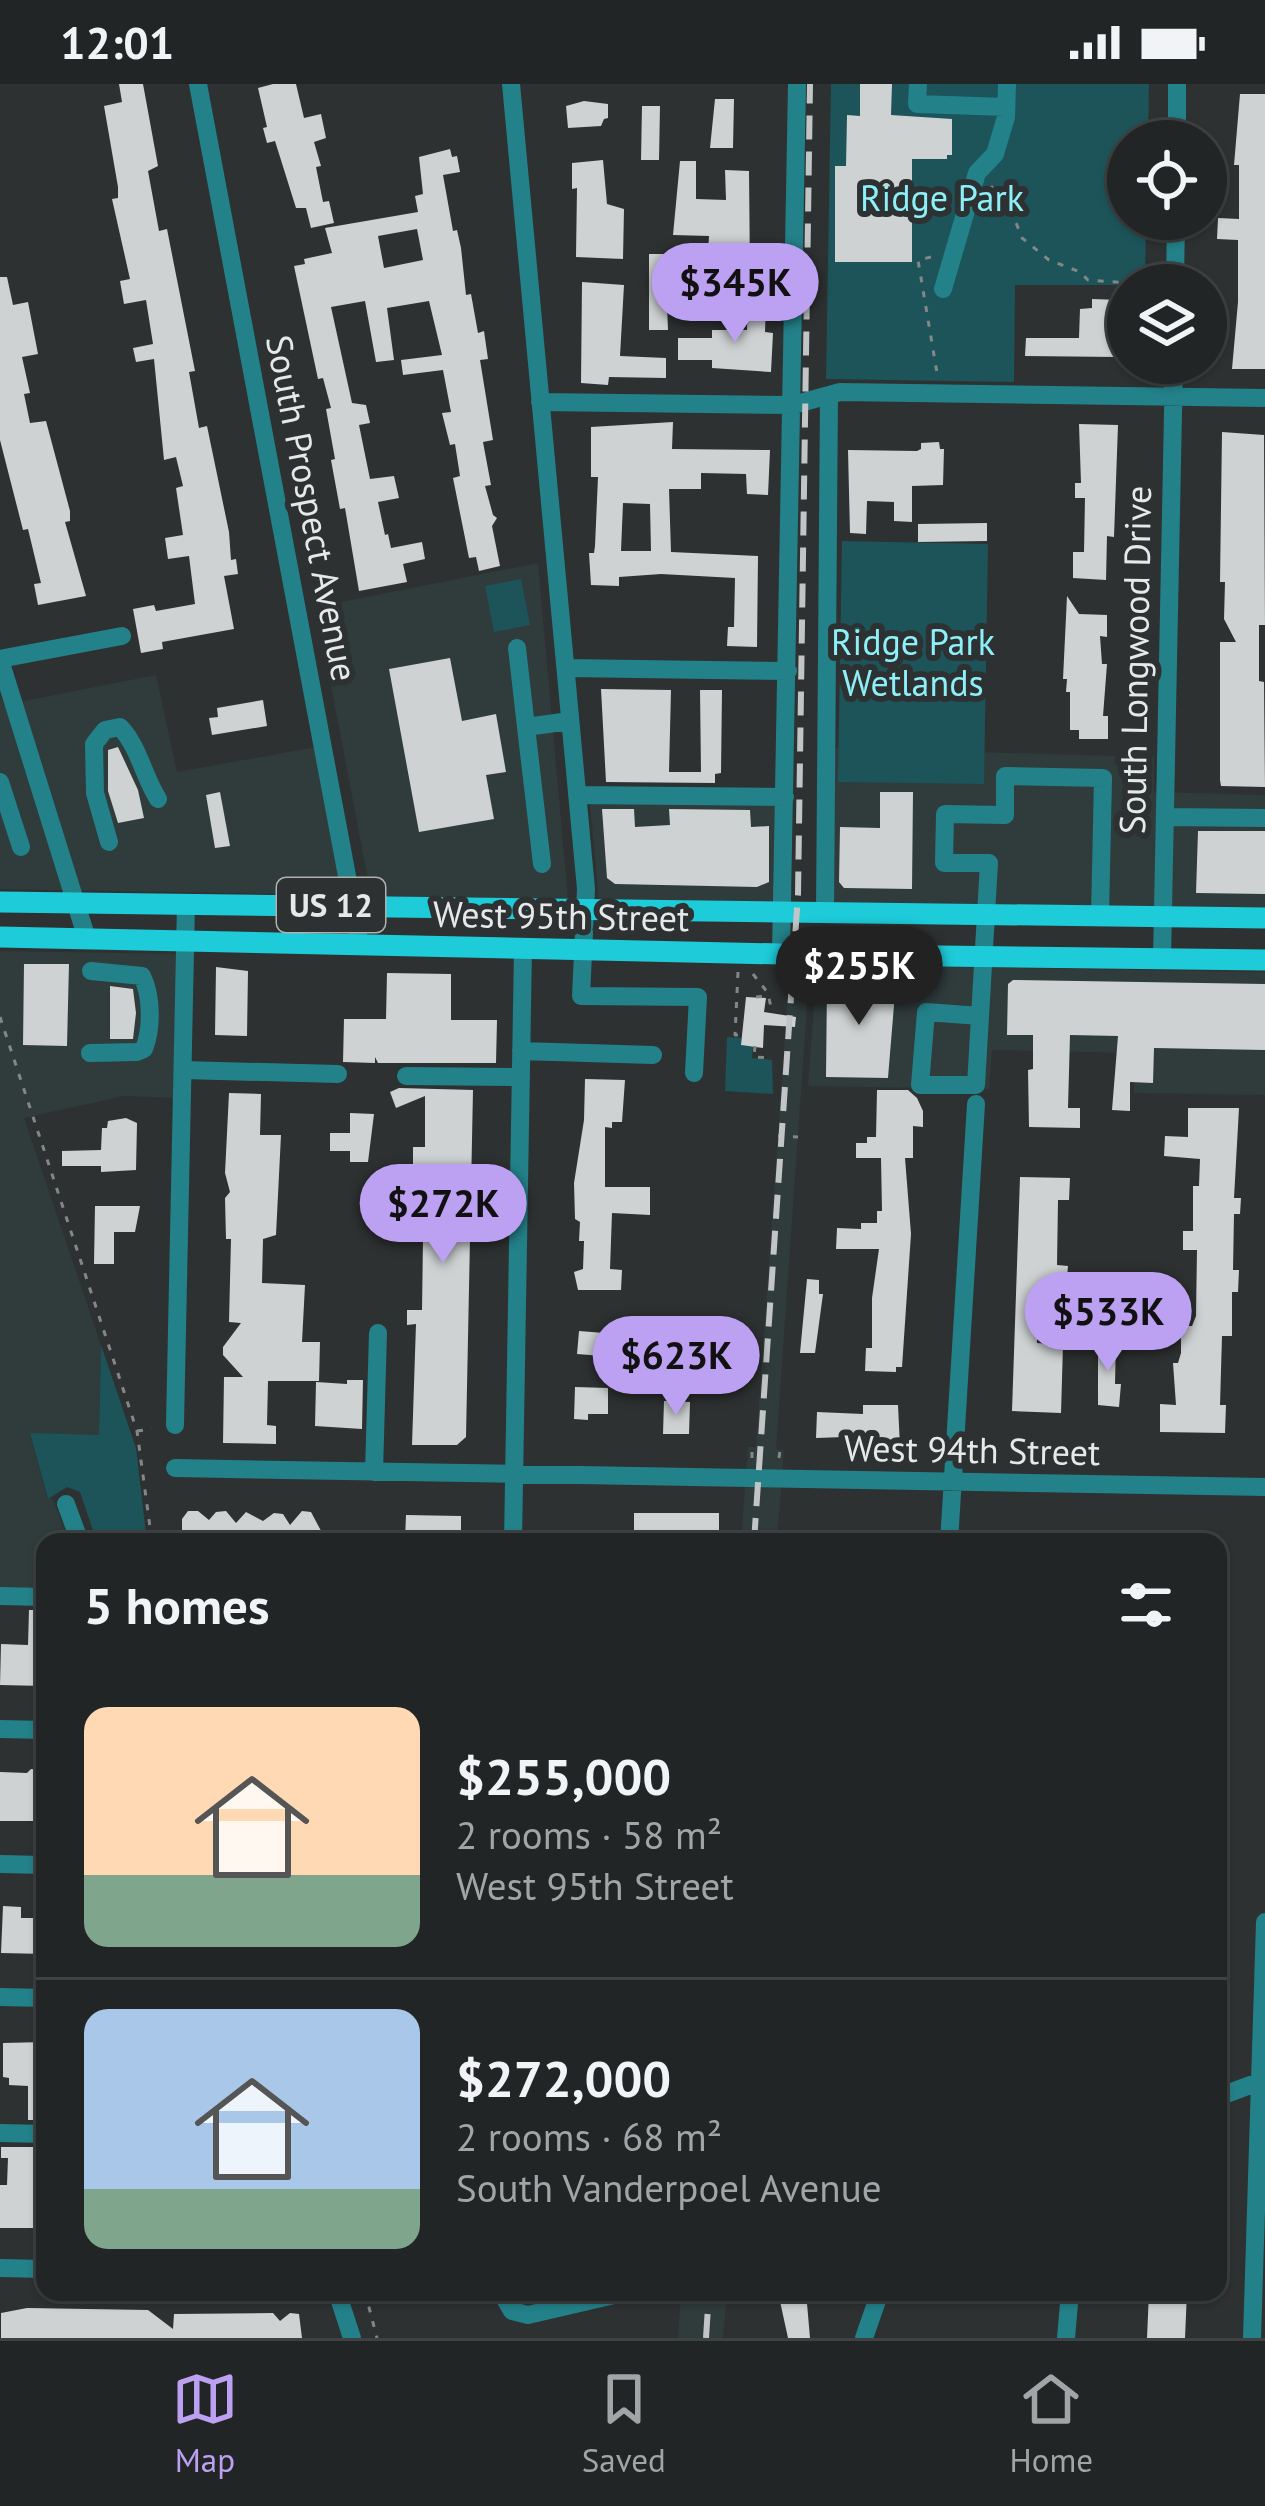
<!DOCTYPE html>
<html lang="en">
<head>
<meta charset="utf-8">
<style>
	body { margin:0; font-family:"PT Sans",sans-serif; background:#2e3132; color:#f1f3f6; height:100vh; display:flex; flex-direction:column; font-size:45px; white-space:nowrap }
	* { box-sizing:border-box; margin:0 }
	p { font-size:39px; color:#a2a5a7 }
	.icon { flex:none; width:66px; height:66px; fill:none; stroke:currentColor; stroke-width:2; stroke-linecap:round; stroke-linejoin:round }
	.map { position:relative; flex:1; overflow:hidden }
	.side { position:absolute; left:36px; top:1449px; width:1191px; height:768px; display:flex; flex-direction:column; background:#222525; border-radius:24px; box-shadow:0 3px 9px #0004,0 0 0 3px #3f4242 }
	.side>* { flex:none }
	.controls { position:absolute; left:1107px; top:36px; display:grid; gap:24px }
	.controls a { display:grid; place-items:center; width:120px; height:120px; border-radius:50%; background:#222525; box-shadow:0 3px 9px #0004,0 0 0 3px #3f4242; font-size:60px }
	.price { position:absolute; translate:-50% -102px; padding:0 27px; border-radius:42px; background:#bca0f2; color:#111; font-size:39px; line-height:78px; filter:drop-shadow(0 3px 6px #0008) }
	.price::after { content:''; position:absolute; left:50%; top:72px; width:36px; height:27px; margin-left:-18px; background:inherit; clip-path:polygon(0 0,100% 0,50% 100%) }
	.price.on { background:#222; color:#fff }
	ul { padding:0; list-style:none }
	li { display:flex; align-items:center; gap:36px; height:300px; padding:0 48px }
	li+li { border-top:3px solid #3f4242 }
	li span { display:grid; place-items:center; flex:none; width:336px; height:240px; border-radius:24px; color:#555 }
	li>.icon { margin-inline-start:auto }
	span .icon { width:144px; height:144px; fill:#fffc; stroke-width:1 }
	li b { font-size:51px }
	h2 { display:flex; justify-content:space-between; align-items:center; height:144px; padding:0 48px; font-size:51px }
	.status { display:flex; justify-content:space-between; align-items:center; height:84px; padding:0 60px; background:#222525; direction:ltr }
	.status svg { height:33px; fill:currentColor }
	.menu { display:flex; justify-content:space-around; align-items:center; height:168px; border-top:3px solid #3f4242; background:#222525; font-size:33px; color:#a2a5a7 }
	.menu a { display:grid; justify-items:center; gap:6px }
	.menu .on { color:#bca0f2 }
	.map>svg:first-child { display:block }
	.built { fill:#303b3c }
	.green { fill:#1c545a }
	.building { fill:#ced2d3; fill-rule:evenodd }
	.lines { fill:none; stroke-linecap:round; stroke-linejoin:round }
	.path { stroke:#848787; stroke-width:3; stroke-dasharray:6 9; stroke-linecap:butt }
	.minor { stroke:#238189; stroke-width:18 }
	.major { stroke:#1ecbd9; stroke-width:21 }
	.rail { stroke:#c2c5c5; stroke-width:6; stroke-dasharray:24 12; stroke-linecap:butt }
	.labels { text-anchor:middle; stroke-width:12; stroke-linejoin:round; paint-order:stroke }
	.shield { fill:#2e3131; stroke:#afb2b2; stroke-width:3 }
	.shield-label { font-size:33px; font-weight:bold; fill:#e6e9e9 }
	.park-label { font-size:36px; fill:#8df0f9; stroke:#2e3131 }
	.street-label { font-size:36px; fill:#e6e9e9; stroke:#2e3131 }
</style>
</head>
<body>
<div class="status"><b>12:01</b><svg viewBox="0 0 49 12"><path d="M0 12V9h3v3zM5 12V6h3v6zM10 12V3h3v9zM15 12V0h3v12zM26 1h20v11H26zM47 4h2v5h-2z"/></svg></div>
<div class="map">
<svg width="1265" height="2254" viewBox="0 0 1265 2254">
	<rect width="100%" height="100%" fill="#2e3131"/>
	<path class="built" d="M538 479 568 815 371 812 316 523Z
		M156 591 177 688 316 663 342 811 0 805V611L4 621Z
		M834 664 1154 673V708L1265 711V827L832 820Z
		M589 711 778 712 777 818 599 816Z
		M0 867 178 870 177 1014 124 1012 24 1034 101 1261 99 1351 30 1350 47 1414 53 1415 69 1458H45V1513L0 1512Z
		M782 880 1265 888V1011L1134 1009 1135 969 992 966 989 1005 808 1002 816 895 809 894 776 1365 784 1366 777 1458H741L748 1363H756L789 896 781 894Z
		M681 2208H727L723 2254H678Z"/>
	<path class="green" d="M831 0H1149L1148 57H1128V135H1146L1145 201H1015L1014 298 826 295Z
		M842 457 988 460 984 700 838 698Z
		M521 495 530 541 494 548 485 502Z
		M727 953 741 954V961L753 962 752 974 772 976 773 1010 725 1007Z
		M101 1261 136 1364 147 1458H97L80 1408 67 1403 48 1415 30 1349 99 1351Z"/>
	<path class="building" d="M119 0H143L158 82 148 87 159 147 167 145 195 287 189 288 199 344 207 342 229 448 231 476 236 475 238 490 224 492 234 545 162 558 163 565 141 569 133 525 154 521 156 527 195 520 189 472 168 475 165 454 183 451 176 404 183 402 176 373 164 376 154 275 136 278 133 264 153 260 146 216 124 220 120 197 130 195 112 115 118 114V103L104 22 122 18Z
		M273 0H296L304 34 321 30 326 54 314 58 321 82 316 83 323 118 329 117 334 139 311 144 306 124H296L275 57 267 59 263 44 267 43 258 4Z
		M860 0H892L891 31 952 35V71H947V75H912V178H835V82H846L847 31 860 32Z
		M1240 10H1265V285H1232L1238 218V156L1217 155 1218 134 1239 135V81H1234Z
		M715 15H734L733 64H710Z
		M584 17 608 20V34L604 35 601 42 568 44 566 22Z
		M642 22H660L659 76H641Z
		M450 65 452 73 457 72 460 88 443 91 453 147 457 146 461 164 466 211 471 210 478 249 484 247 488 275 480 276 493 356 483 358 491 401 485 402 493 431 497 434 492 442 500 482 479 487 476 473 469 474 453 394 460 392 455 360 450 361 442 329 451 328 443 286 403 291 401 276 442 271 429 217 387 224 394 276 376 278 365 217 331 223 352 319 366 321 370 339 359 341 370 395 394 392 399 414 378 418 385 451 388 450 391 464 422 458 425 475 403 480 407 498 359 507 345 424 340 425 331 376 335 375 326 325 331 324 323 294 318 295 294 182 305 180 304 175 332 169 325 144 418 128 415 112 423 110 419 73ZM417 145 423 176 384 184 378 152Z
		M603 76 607 120 624 125 623 175 576 173 577 104 572 105V79Z
		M680 77H696V115L726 116 725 86 749 87 750 190 707 189 709 152 673 151Z
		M649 170H665L668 246H649Z
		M0 193H7L13 221 28 218 38 270 22 273 30 309 24 310 30 339 46 337 70 427V437L65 438 86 512 38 521 34 500 41 499 28 445 23 446 0 356Z
		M582 198 624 201 620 272 666 274V294L609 293 608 301 581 299Z
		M1092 215 1121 216 1123 244H1118L1117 273 1025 272 1026 254H1079L1080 225 1092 224Z
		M748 216 766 217 765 248 773 249 771 288 712 284V276H678V254H712V246H747Z
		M673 338 672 365 770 366 768 411 747 410 746 390 701 389V405H669L671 468 758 472 757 563 727 562 728 543H734L735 494 661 490 619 493V502L591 501 589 469H594L595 462 598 393H591V343ZM623 419 650 420 651 467H621Z
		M1079 340 1118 341 1114 453 1107 452 1106 496 1073 494V468H1084L1085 414H1075V399H1081Z
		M1222 348 1264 351 1265 541H1259V597L1264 598 1265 703 1221 702 1220 696V558H1236L1224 535 1225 498H1220Z
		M939 358 940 365H944L943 401 912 402V438L894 437V418L867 417 866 450 850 449 848 366 917 367 921 365V359Z
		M987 439V457L918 458V440Z
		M1067 512 1079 530 1107 531V553L1100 552 1102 580H1107L1103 632H1108V655H1079V646H1070V608H1066L1067 595H1063Z
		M450 574 462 637 496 630 506 688 486 691 494 735 419 748 389 585Z
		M601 605 671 606 669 688H701L700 606H722L721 689 715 690V699L606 698Z
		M263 616 267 642 212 651 209 634 218 633 217 624Z
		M118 663 138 706 144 734 118 739 108 707V666Z
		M220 708 230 762 215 764 206 711Z
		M880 708H913L912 805 844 804 839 798 840 743 880 744Z
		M602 725H634L635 743 670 741 669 725 750 726 751 743 769 742V798L757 803 615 800 607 794Z
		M1198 747H1265V810L1196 809Z
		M24 880H69L67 962 23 961Z
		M216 883 248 887 247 952 215 951Z
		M387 889 451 890V936H497L496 979H378L375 973V979L343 978 344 935H386Z
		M835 896 896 897 888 994 826 993 827 900Z
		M1013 896 1265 900V966L1154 964 1153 999 1130 998V1027L1112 1026 1118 952 1070 951 1068 1024H1080V1044L1029 1043 1028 986 1033 985V951H1007L1008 900Z
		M110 902 133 905 136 929 133 955H110Z
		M746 913 766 914 764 928 796 933 795 943 764 941 763 964 741 961Z
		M585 995 625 996 622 1038H612V1044L605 1043V1103H650V1131L612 1129 610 1185 622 1186 621 1206H578L574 1188 583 1185 584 1157H579L580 1138 575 1135 574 1099 584 1036Z
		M399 1004 473 1006 466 1353 457 1361H412L416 1240 407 1241V1226H422L424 1084H413V1063H425V1012L396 1024 390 1008Z
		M877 1006H908L917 1014 923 1027V1043L913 1042V1074H905L911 1150 902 1283H896V1288L865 1287 866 1264H872V1214L879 1165H836L837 1144 861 1145V1139H877V1127H882L881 1074H856V1059H867V1053H876Z
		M229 1009 261 1010 260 1051H281L276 1151 263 1155 262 1199 305 1201 302 1258H320L319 1297H268L267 1341 276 1342V1360L223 1359 224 1293H243L223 1271V1263L241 1239 229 1238 231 1155H226L225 1114 230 1108 225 1089Z
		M1188 1024H1239L1234 1114H1241L1240 1130H1234L1233 1186H1239L1238 1208H1232V1252H1222L1220 1321H1226L1225 1349 1160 1348V1320L1176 1321 1173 1279H1178L1181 1269V1242H1192L1196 1232 1197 1166H1183V1147H1193V1102H1199L1200 1075 1164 1072 1165 1052 1188 1053Z
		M350 1029 374 1030 368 1078H350V1067H330V1049H350Z
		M126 1034 137 1039 136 1086 101 1088V1082H62V1067L101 1066 102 1044H107L108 1037Z
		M1020 1093 1070 1094 1069 1116H1058L1057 1181 1068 1182 1066 1205 1038 1203 1037 1259 1063 1261 1061 1329 1012 1327Z
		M95 1122H140L135 1148H114V1180H94Z
		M807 1195 819 1196V1210H823L815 1269H800Z
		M579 1247 617 1250 615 1273 577 1270Z
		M1098 1254H1116L1115 1300H1121L1119 1323 1098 1321Z
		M347 1296H363L362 1345 315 1342 316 1298 347 1300Z
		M575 1303 608 1304V1330H588V1336L574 1335Z
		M664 1317 690 1318 689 1350H663Z
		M863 1321H898L900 1363 882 1362 883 1356H872L873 1352 816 1354 817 1328 863 1330Z
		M188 1427H198L209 1436 216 1428 226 1427 236 1439 246 1428 263 1437 274 1429 283 1430 290 1441 302 1427 311 1428 327 1458H182V1435Z
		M634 1429H719V1458H634Z
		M406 1431 461 1432V1456H405Z
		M29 1526H45L44 1602 0 1601 1 1560 28 1561Z
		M31 1685 42 1686 44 1692 43 1737H0V1688L27 1689Z
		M3 1822 21 1823V1834H45V1870L1 1869Z
		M45 1958 44 2036H28V2002L9 2001V1994L3 1993V1959Z
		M1 2063H45V2144H0V2101H7L8 2074H1Z
		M778 2208H806L810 2254H788Z
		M1149 2208H1187L1185 2254H1147Z
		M27 2224 148 2226 173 2245 174 2230 273 2229 280 2237 290 2229 299 2230 302 2254H1V2229Z"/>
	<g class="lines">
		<path class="path" d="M991 102 1015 136 1022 154 1049 176 1080 188 1088 196 1143 200
			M931 173 918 176 937 289
			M738 888 735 951H742
			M753 890 768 909 772 929
			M756 913 767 912
			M0 933 137 1347 152 1458
			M755 962 754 973 772 974
			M778 1052 798 1053
			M137 1347 152 1345
			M752 1374V1363
			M779 1374 780 1366
			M365 2208 377 2254"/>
		<path class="minor" d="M198 0 360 861
			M511 0 586 805 581 912 698 913 694 989
			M918 0 917 20 1006 23
			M1177 57V0
			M1175 201 1176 135
			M943 205 977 89 995 70 1006 33 1007 0
			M540 318 793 321 840 308 1265 314
			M517 564 526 643
			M0 575 122 552
			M0 576 87 855
			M566 584 788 587
			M0 698 21 763
			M577 711 785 713
			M1166 733 1265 734
			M109 758 95 709 94 660 105 646 120 643C139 663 143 691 158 715
			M542 780 526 643 570 637
			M825 828 829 311
			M781 870 797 0
			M1162 875 1174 279
			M980 932 926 928 920 1001H976L989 779H944L945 730 1005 731V692L1103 694 1100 832
			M521 967 653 971
			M90 969 137 968 144 965C152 945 152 912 142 892L91 887
			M183 986 338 990
			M406 992 521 993
			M175 1341 186 819
			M175 1384 1265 1403
			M374 1388 378 1249
			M66 1420 80 1458
			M513 1458 523 864
			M949 1458 976 1020
			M0 1512 45 1513
			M0 1645 45 1646
			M0 1780 45 1781
			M0 1913 45 1914
			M1218 2013 1264 1996
			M0 2049 45 2050
			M0 2184 45 2185
			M337 2208 352 2254
			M501 2208 512 2227 528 2231 627 2208
			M864 2254 880 2208
			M1066 2254 1070 2208
			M1252 2254 1265 1838"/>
		<path class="major" d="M0 818 1265 834
			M0 853 781 870 1265 876"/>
		<path class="rail" d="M754 1458 798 810 810 0
			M706 2254 709 2208"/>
	</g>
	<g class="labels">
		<rect class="shield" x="277" y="794" width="108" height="54" rx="9"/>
		<g class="shield-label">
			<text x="331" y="833">US 12</text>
		</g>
		<g class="park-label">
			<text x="942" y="127">Ridge Park</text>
			<text x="913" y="571">Ridge Park<tspan x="913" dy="41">Wetlands</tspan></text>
		</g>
		<g class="street-label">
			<text transform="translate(312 424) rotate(79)" y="13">South Prospect Avenue</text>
			<text transform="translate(1135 576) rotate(-89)" y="13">South Longwood Drive</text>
			<text transform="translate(561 832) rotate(1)" y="13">West 95th Street</text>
			<text transform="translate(972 1366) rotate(1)" y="13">West 94th Street</text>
		</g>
	</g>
</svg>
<div class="controls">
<a><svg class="icon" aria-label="locate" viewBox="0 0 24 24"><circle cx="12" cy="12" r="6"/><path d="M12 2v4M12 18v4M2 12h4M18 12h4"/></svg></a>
<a><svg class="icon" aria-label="layers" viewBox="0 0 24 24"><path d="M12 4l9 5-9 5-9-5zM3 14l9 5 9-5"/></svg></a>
</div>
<b class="price" style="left:735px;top:261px">$345K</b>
<b class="price on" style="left:859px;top:944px">$255K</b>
<b class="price" style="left:443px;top:1182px">$272K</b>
<b class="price" style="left:1108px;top:1290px">$533K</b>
<b class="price" style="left:676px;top:1334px">$623K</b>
<section class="side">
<h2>5 homes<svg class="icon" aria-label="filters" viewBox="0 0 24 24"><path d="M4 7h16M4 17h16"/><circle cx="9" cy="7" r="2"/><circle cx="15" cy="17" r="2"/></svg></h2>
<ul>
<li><span style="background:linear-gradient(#ffd9b3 70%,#7fa58c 0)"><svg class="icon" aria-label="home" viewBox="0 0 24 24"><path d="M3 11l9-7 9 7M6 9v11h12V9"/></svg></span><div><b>$255,000</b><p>2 rooms · 58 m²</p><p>West 95th Street</p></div></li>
<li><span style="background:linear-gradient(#a9c7e8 75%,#7fa58c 0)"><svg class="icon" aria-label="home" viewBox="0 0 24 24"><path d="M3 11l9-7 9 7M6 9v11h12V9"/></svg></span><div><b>$272,000</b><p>2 rooms · 68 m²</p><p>South Vanderpoel Avenue</p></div></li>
</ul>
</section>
</div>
<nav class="menu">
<a class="on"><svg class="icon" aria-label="map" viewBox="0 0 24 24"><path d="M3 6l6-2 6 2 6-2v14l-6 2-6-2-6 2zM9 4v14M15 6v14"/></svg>Map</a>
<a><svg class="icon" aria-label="saved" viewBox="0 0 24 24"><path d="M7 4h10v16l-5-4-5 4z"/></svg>Saved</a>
<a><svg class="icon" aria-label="home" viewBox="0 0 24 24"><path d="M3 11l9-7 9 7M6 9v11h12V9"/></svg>Home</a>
</nav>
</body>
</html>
